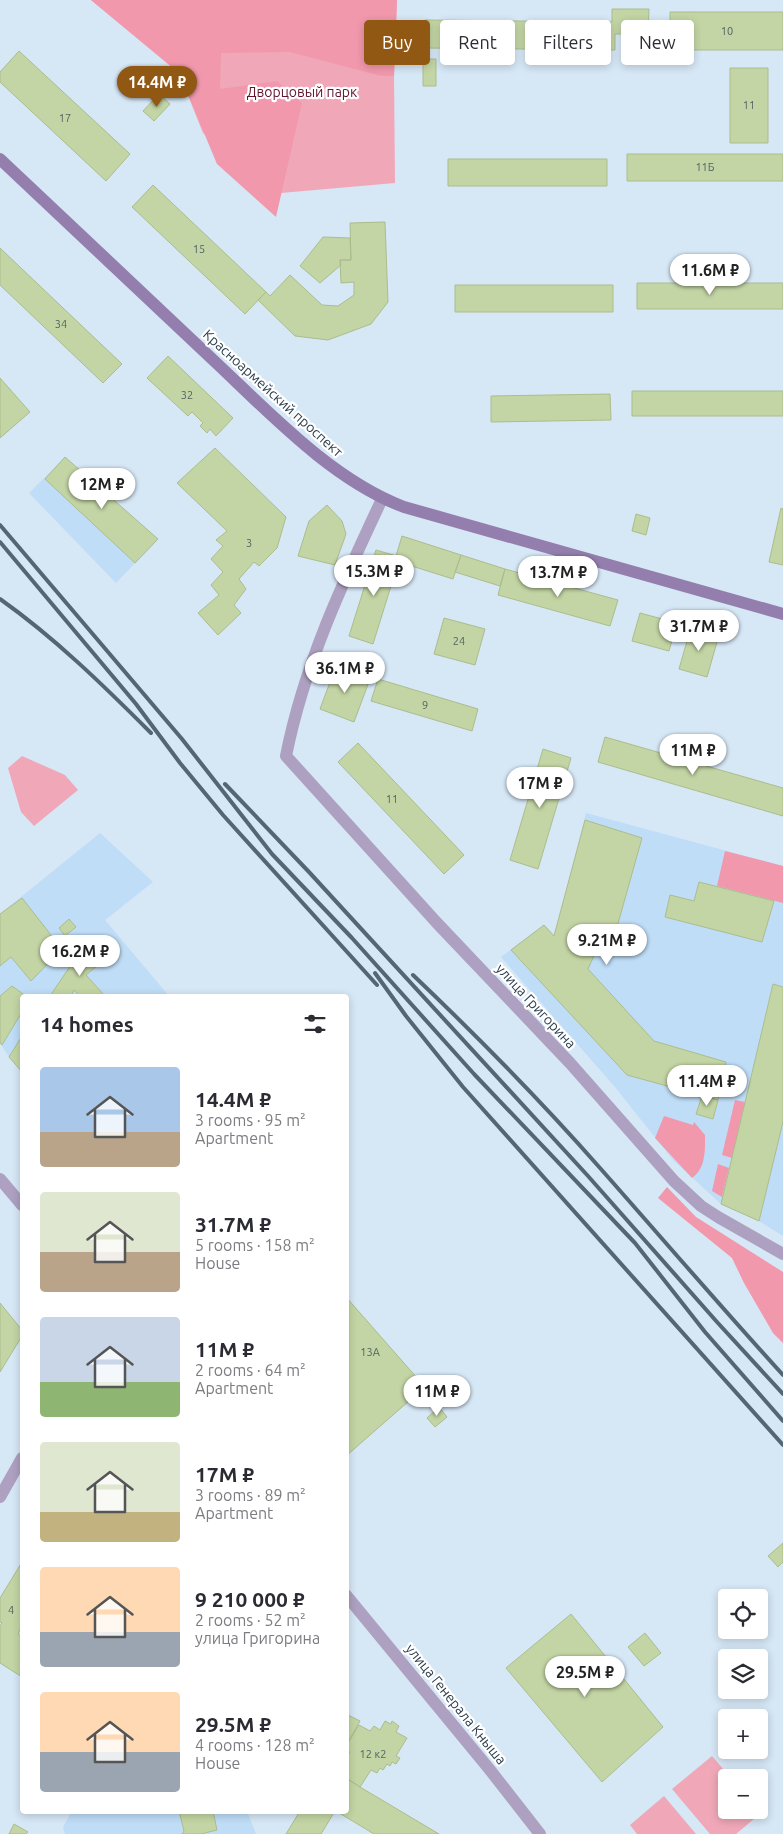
<!DOCTYPE html>
<html lang="en">
<head>
<meta charset="utf-8">
<style>
	body { margin:0; font-family:Ubuntu,sans-serif; background:#f7f7f7; color:#2b2b33; height:100vh; display:flex; flex-direction:column; font-size:19px; white-space:nowrap }
	* { box-sizing:border-box; margin:0 }
	p { font-size:16px; color:#7c7c81 }
	.icon { flex:none; width:28px; height:28px; fill:none; stroke:currentColor; stroke-width:2; stroke-linecap:round; stroke-linejoin:round }
	.map { position:relative; flex:1; overflow:hidden }
	.drawer { position:absolute; left:20px; top:994px; width:329px; height:820px; display:flex; flex-direction:column; background:#fff; border-radius:5px; box-shadow:0 2px 8px #0003 }
	.drawer>* { flex:none }
	.banner { position:absolute; left:364px; top:20px; width:344px; height:45px; display:flex; gap:10px }
	.buttons { position:absolute; left:718px; top:1589px; display:grid; gap:10px }
	.buttons a { display:grid; place-items:center; width:50px; height:50px; border-radius:5px; background:#fff; box-shadow:0 2px 8px #0003; font-size:25px }
	.price { position:absolute; translate:-50% -42px; padding:0 11px; border-radius:18px; background:#fff; color:#222; font-size:16px; line-height:32px; filter:drop-shadow(0 1px 2px #0008) }
	.price::after { content:''; position:absolute; left:50%; top:30px; width:15px; height:11px; margin-left:-8px; background:inherit; clip-path:polygon(0 0,100% 0,50% 100%) }
	.price.active { background:#915813; color:#fff }
	ul { padding:0; list-style:none }
	li { display:flex; align-items:center; gap:15px; height:125px; padding:0 20px }
	li span { display:grid; place-items:center; flex:none; width:140px; height:100px; border-radius:5px; color:#555 }
	li>.icon { margin-inline-start:auto }
	span .icon { width:60px; height:60px; fill:#fffc; stroke-width:1 }
	li b { font-size:21px }
	h2 { display:flex; justify-content:space-between; align-items:center; height:60px; padding:0 20px; font-size:21px }
	.tag { padding:0 18px; border-radius:5px; background:#fff; box-shadow:0 2px 8px #0003; font-size:18px; line-height:45px }
	.tag.active { background:#915813; color:#fff }
	.map>svg:first-child { display:block }
	.built { fill:#bfddf7 }
	.green { fill:#f0a8b8 }
	.forest { fill:#f198ad }
	.building { fill:#c3d5a4; stroke:#abbd8c }
	.lines { fill:none; stroke-linecap:round; stroke-linejoin:round }
	.minor { stroke:#aea0c0; stroke-width:12 }
	.tertiary { stroke:#aea0c0; stroke-width:12 }
	.secondary { stroke:#937ead; stroke-width:12 }
	.rail { stroke:#546574; stroke-width:4 }
	.labels { text-anchor:middle; stroke-width:4.5; stroke-linejoin:round; paint-order:stroke }
	.number-label { font-size:11px; fill:#516362 }
	.park-label { font-size:14px; fill:#61142f; stroke:#fff }
	.street-label { font-size:14px; fill:#2b3d4c; stroke:#fff }
</style>
</head>
<body>
<div class="map">
<svg width="783" height="1834" viewBox="0 0 783 1834">
	<rect width="100%" height="100%" fill="#d6e7f6"/>
	<path class="built" d="M65 457 158 539 116 583 29 493Z
		M586 813 783 866V1236L759 1221 721 1204 673 1160 615 1087 501 957 544 925 555 936Z
		M100 833 153 882 105 920 169 996H22V1072L9 1057 0 1043V914Z
		M72 1811H247L256 1834H65L63 1827Z"/>
	<path class="green" d="M91 0H397L394 76 395 183 281 193 203 133 179 73Z
		M22 756 65 775 78 790 34 826 21 812 8 768Z
		M712 1756 730 1777 726 1778V1810H757L760 1814 736 1834H710L672 1789Z
		M664 1796 696 1834H637L630 1825Z"/>
	<path class="forest" d="M91 0H397L394 76H381L290 52 221 53 220 89 277 81 302 103 276 217 217 164 179 73Z
		M725 851 783 866V903L717 886Z
		M735 1100 745 1102 732 1158 722 1155Z
		M664 1116 693 1125 694 1122 705 1135C705 1151 706 1168 692 1178L655 1138Z
		M718 1164 729 1168 722 1197 712 1191Z
		M667 1187 696 1217 783 1272V1343L773 1333 744 1283 732 1258 658 1198Z"/>
	<path class="building" d="M612 9H649L648 34H615V50L425 48V20L612 22Z
		M670 12H783V50H670Z
		M19 51 130 154 106 181 0 82V72Z
		M423 59H436V86H423Z
		M730 68H768V143H730Z
		M159 94 170 104 154 121 143 111Z
		M627 154H783V181H627Z
		M448 159H607V186H448Z
		M153 185 266 292 245 314 132 207Z
		M385 222 388 302 371 324 328 340 295 336 258 300 266 292 270 296 290 275 322 305 338 306 354 295V282L341 283 340 260H351L350 223Z
		M323 237 350 238 351 260H340L341 265 320 283 300 266Z
		M0 248 122 364 103 383 0 285Z
		M637 283H783V309H637Z
		M455 285H613V312H455Z
		M168 356 233 418 216 436 210 429 207 433 200 426 203 423 192 412 188 416 147 378Z
		M0 378 30 412 0 438Z
		M632 391H783V416H632Z
		M610 394 611 420 491 422V396Z
		M215 448 286 517 277 548 259 566 254 562 239 579 246 589 234 605 241 613 218 635 198 613 219 595 211 585 223 572 211 559 223 546 216 540 227 531 177 483Z
		M65 457 158 539 135 563 45 479Z
		M327 505 342 521 346 534 335 565 298 556 309 521Z
		M781 508 783 509V565L769 562Z
		M636 514 650 518 646 535 632 531Z
		M402 536 461 555 453 579 399 562 400 557 396 556Z
		M376 550 400 557 373 644 349 636Z
		M461 555 505 569 500 586 455 572Z
		M505 569 618 600 610 626 498 595Z
		M640 613 677 623 669 651 632 641Z
		M444 618 485 629 475 665 434 654Z
		M691 627 719 635 707 677 679 669Z
		M336 666 370 679 354 722 320 709Z
		M378 679 478 709 472 731 371 701Z
		M605 737 783 788V816L598 762Z
		M358 743 464 855 444 874 338 762Z
		M543 749 571 758 538 869 510 860Z
		M585 820 642 838 610 952 597 949 588 969 654 1041 726 1062 718 1100 627 1075 511 950 544 925 554 936Z
		M699 882 774 901 762 942 665 917 670 895 694 901Z
		M22 898 62 949 31 981 11 957 0 966V914Z
		M69 919 76 927 65 936 59 928Z
		M89 947 103 961 86 975 105 996H80L74 990 71 996H50L73 962Z
		M773 984 783 987V1122L759 1221 721 1204Z
		M12 986 26 996H22V1012L2 1045 0 1043V996Z
		M22 1036V1072L9 1057Z
		M702 1096 718 1100 713 1119 696 1114Z
		M346 1297 425 1387 346 1456Z
		M0 1303 22 1330V1336L0 1372Z
		M439 1407 447 1417 435 1427 427 1418Z
		M783 1543V1562L778 1567 768 1556Z
		M22 1562V1626L18 1634 22 1637V1677L0 1663V1626L2 1623 0 1622V1598Z
		M571 1614 663 1727 602 1782 506 1668Z
		M645 1633 661 1653 644 1666 628 1647Z
		M346 1714 360 1721 346 1746Z
		M385 1721 391 1724 392 1721 399 1726 396 1732 407 1738 396 1756 400 1758 396 1764 392 1762 390 1766 387 1764 383 1770 380 1768 377 1773 371 1770 360 1787 346 1778V1759L350 1752 346 1750V1746L359 1725 370 1731 374 1726 380 1730Z
		M346 1778 360 1787 439 1834H374L336 1811H346Z
		M179 1811H213L217 1830 201 1834H182L184 1831Z
		M300 1811H335L321 1834H286Z
		M14 1824 28 1832 26 1834H9Z"/>
	<g class="lines">
		<path class="minor" d="M382 499C343 582 304 665 286 756L437 923 570 1063 674 1181 701 1206 718 1217 783 1254"/>
		<path class="tertiary" d="M0 1179 22 1205
			M0 1497 22 1458
			M346 1595 490 1770 540 1834"/>
		<path class="secondary" d="M0 159C70 225 140 291 210 357 267 410 330 479 404 507L783 614"/>
		<path class="rail" d="M0 525 182 739 272 854 352 938 474 1074 635 1243 705 1332 783 1421
			M0 542 136 704 180 763 223 815 377 985
			M0 599C55 638 103 685 151 733
			M225 784 309 872 588 1176 717 1322 783 1394
			M375 973 406 1016 463 1087 783 1445
			M413 975C478 1037 541 1101 600 1168 661 1237 721 1307 783 1375"/>
	</g>
	<g class="labels">
		<g class="number-label">
			<text x="727" y="35">10</text>
			<text x="749" y="109">11</text>
			<text x="65" y="122">17</text>
			<text x="705" y="171">11Б</text>
			<text x="199" y="253">15</text>
			<text x="61" y="328">34</text>
			<text x="187" y="399">32</text>
			<text x="249" y="547">3</text>
			<text x="459" y="645">24</text>
			<text x="425" y="709">9</text>
			<text x="392" y="803">11</text>
			<text x="370" y="1356">13А</text>
			<text x="11" y="1614">4</text>
			<text x="373" y="1758">12 к2</text>
		</g>
		<g class="park-label">
			<text x="302" y="97">Дворцовый парк</text>
		</g>
		<g class="street-label">
			<text transform="translate(273 393) rotate(42)" y="5">Красноармейский проспект</text>
			<text transform="translate(536 1006) rotate(47)" y="5">улица Григорина</text>
			<text transform="translate(456 1704) rotate(51)" y="5">улица Генерала Кныша</text>
		</g>
	</g>
</svg>
<div class="buttons">
<a><svg class="icon" aria-label="locate" viewBox="0 0 24 24"><circle cx="12" cy="12" r="6"/><path d="M12 2v4M12 18v4M2 12h4M18 12h4"/></svg></a>
<a><svg class="icon" aria-label="layers" viewBox="0 0 24 24"><path d="M12 4l9 5-9 5-9-5zM3 14l9 5 9-5"/></svg></a>
<a>+</a>
<a>−</a>
</div>
<b class="price active" style="left:157px;top:108px">14.4M ₽</b>
<b class="price" style="left:710px;top:296px">11.6M ₽</b>
<b class="price" style="left:102px;top:510px">12M ₽</b>
<b class="price" style="left:374px;top:597px">15.3M ₽</b>
<b class="price" style="left:558px;top:598px">13.7M ₽</b>
<b class="price" style="left:699px;top:652px">31.7M ₽</b>
<b class="price" style="left:345px;top:694px">36.1M ₽</b>
<b class="price" style="left:693px;top:776px">11M ₽</b>
<b class="price" style="left:540px;top:809px">17M ₽</b>
<b class="price" style="left:607px;top:966px">9.21M ₽</b>
<b class="price" style="left:80px;top:977px">16.2M ₽</b>
<b class="price" style="left:707px;top:1107px">11.4M ₽</b>
<b class="price" style="left:437px;top:1417px">11M ₽</b>
<b class="price" style="left:585px;top:1698px">29.5M ₽</b>
<div class="banner">
<a class="tag active">Buy</a>
<a class="tag">Rent</a>
<a class="tag">Filters</a>
<a class="tag">New</a>
</div>
<section class="drawer">
<h2>14 homes<svg class="icon" aria-label="filters" viewBox="0 0 24 24"><path d="M4 7h16M4 17h16"/><circle cx="9" cy="7" r="2"/><circle cx="15" cy="17" r="2"/></svg></h2>
<ul>
<li><span style="background:linear-gradient(#a9c7e8 65%,#b9a48a 0)"><svg class="icon" aria-label="home" viewBox="0 0 24 24"><path d="M3 11l9-7 9 7M6 9v11h12V9"/></svg></span><div><b>14.4M ₽</b><p>3 rooms · 95 m²</p><p>Apartment</p></div></li>
<li><span style="background:linear-gradient(#dfe7d0 60%,#b9a48a 0)"><svg class="icon" aria-label="home" viewBox="0 0 24 24"><path d="M3 11l9-7 9 7M6 9v11h12V9"/></svg></span><div><b>31.7M ₽</b><p>5 rooms · 158 m²</p><p>House</p></div></li>
<li><span style="background:linear-gradient(#c9d6e8 65%,#8fb573 0)"><svg class="icon" aria-label="home" viewBox="0 0 24 24"><path d="M3 11l9-7 9 7M6 9v11h12V9"/></svg></span><div><b>11M ₽</b><p>2 rooms · 64 m²</p><p>Apartment</p></div></li>
<li><span style="background:linear-gradient(#dfe7d0 70%,#c2b280 0)"><svg class="icon" aria-label="home" viewBox="0 0 24 24"><path d="M3 11l9-7 9 7M6 9v11h12V9"/></svg></span><div><b>17M ₽</b><p>3 rooms · 89 m²</p><p>Apartment</p></div></li>
<li><span style="background:linear-gradient(#ffd9b3 65%,#9aa5b1 0)"><svg class="icon" aria-label="home" viewBox="0 0 24 24"><path d="M3 11l9-7 9 7M6 9v11h12V9"/></svg></span><div><b>9 210 000 ₽</b><p>2 rooms · 52 m²</p><p>улица Григорина</p></div></li>
<li><span style="background:linear-gradient(#ffd9b3 60%,#9aa5b1 0)"><svg class="icon" aria-label="home" viewBox="0 0 24 24"><path d="M3 11l9-7 9 7M6 9v11h12V9"/></svg></span><div><b>29.5M ₽</b><p>4 rooms · 128 m²</p><p>House</p></div></li>
</ul>
</section>
</div>
</body>
</html>
